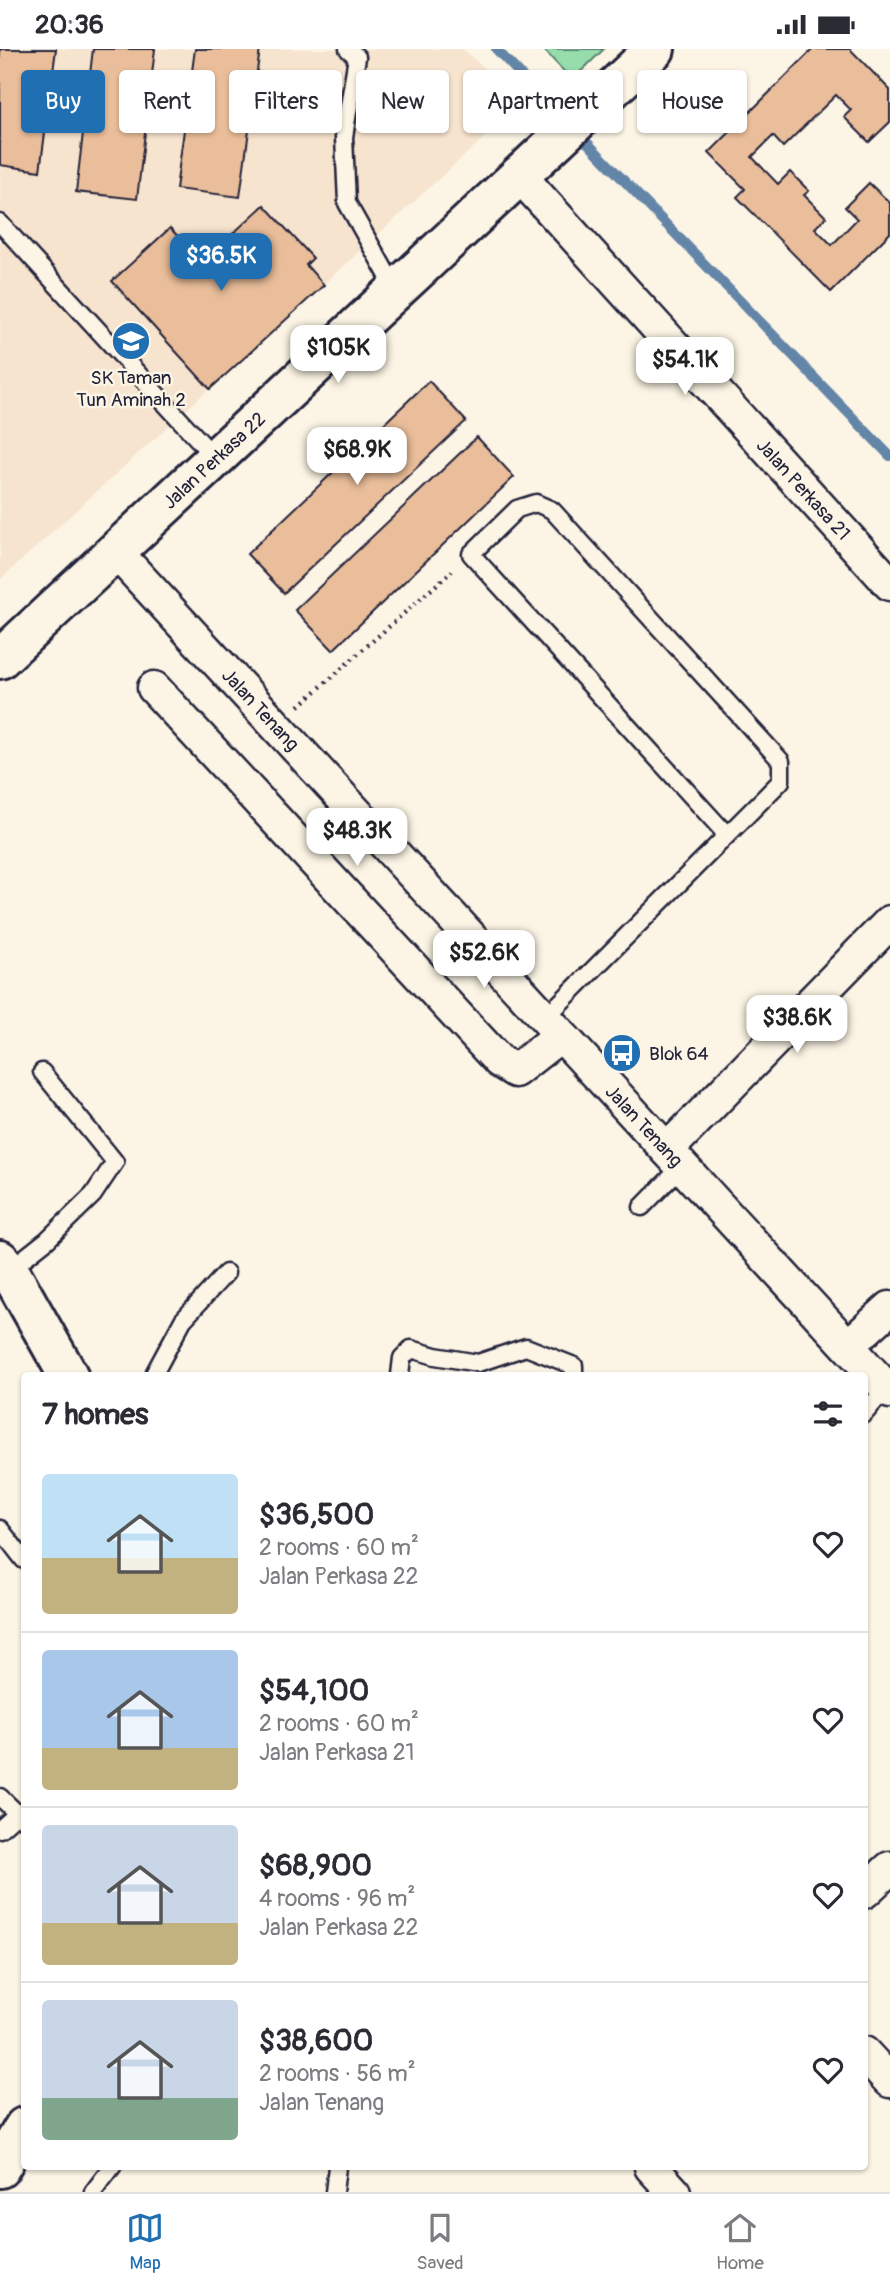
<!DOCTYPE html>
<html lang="en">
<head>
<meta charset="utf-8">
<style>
	body { margin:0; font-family:Pangolin,sans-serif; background:#f7f7f7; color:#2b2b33; height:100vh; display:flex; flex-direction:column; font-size:26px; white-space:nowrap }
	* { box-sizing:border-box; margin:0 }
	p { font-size:23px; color:#7c7c81 }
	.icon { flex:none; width:38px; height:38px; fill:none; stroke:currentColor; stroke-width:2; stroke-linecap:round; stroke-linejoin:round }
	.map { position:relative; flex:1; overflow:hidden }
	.sheet { position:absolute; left:21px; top:1323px; width:847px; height:798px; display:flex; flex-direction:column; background:#fff; border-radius:7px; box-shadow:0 2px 5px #0004 }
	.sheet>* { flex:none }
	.guide { position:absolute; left:21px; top:21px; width:849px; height:63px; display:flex; gap:14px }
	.price { position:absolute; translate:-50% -60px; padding:0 16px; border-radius:14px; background:#fff; color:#222; font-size:23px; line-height:46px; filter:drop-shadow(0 2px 4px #0008) }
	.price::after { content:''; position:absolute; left:50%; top:42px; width:21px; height:16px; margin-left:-10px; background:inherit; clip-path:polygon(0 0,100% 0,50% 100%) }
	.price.active { background:#1f6fb2; color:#fff }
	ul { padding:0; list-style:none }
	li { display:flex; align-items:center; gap:21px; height:175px; padding:0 21px }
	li+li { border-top:2px solid #e1e1e2 }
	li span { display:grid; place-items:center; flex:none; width:196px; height:140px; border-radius:7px; color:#555 }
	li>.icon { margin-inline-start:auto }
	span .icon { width:84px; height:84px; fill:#fffc; stroke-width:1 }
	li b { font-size:30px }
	h2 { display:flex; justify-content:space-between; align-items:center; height:84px; padding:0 21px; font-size:30px }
	.chip { padding:0 24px; border-radius:7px; background:#fff; box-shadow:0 2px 5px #0004; font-size:24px; line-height:63px }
	.chip.active { background:#1f6fb2; color:#fff }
	.status { display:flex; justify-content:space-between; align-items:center; height:49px; padding:0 35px; background:#fff; direction:ltr }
	.status svg { height:19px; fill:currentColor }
	.menu { display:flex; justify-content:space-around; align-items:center; height:98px; border-top:2px solid #e1e1e2; background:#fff; font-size:19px; color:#7c7c81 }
	.menu a { display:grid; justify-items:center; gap:4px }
	.menu .active { color:#1f6fb2 }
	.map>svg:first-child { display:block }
	.built { fill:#f7e4ce }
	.green { fill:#96ddab; stroke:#5c8073; stroke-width:2 }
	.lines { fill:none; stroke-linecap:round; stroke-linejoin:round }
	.stream { stroke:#6485a7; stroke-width:10 }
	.building { fill:#eabe9a; stroke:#22223b; stroke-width:2 }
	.service-casing { stroke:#22223b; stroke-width:21 }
	.minor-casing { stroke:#22223b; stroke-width:37 }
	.tertiary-casing { stroke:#22223b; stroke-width:44 }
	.path { stroke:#22223b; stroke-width:4.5; stroke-dasharray:2 5; stroke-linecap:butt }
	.service { stroke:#fcf5e5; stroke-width:16 }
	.minor { stroke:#fcf5e5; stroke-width:32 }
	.tertiary { stroke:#fcf5e5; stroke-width:38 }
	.labels { text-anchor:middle; stroke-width:5; stroke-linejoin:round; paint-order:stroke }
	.poi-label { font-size:19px; fill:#22223b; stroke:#fcf5e5 }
	.street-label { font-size:19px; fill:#22223b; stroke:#fcf5e5 }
</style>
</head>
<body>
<div class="status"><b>20:36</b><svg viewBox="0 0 49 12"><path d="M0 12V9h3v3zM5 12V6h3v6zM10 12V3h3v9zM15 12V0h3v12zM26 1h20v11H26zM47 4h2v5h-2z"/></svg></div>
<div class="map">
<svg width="890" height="2143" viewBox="0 0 890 2143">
	<rect width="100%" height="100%" fill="#fcf5e5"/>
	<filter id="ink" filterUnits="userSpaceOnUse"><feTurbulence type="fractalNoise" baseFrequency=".0143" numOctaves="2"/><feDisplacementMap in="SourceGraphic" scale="14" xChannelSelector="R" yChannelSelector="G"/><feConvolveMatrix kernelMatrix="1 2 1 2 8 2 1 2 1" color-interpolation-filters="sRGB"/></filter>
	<g filter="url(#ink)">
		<path class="built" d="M0 0H463L522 54 0 531Z"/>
		<path class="green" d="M543 0H604L572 31Z"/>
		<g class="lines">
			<path class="stream" d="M496 0 566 73
				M577 83 890 407"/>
		</g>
		<path class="building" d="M0 0H56L40 122 0 116Z
			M93 0H155L137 150 76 143Z
			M195 0H260L240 148 176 140Z
			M813 0H850L890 41V73L869 93 844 68 851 61 836 46 783 98 773 87 752 108 778 135 790 123 809 142 804 146 826 168 815 179 832 196 857 170 845 158 869 134 890 154V184L831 243 737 148 745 140 709 104Z
			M264 156 313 209 306 216 324 236 210 340 112 232 170 179 202 213Z
			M429 332 466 372 284 544 247 505Z
			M477 388 514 428 333 601 295 561Z"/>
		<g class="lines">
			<g class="service-casing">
				<path id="service" d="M348 0 357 8 344 88 347 154 396 241
					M0 174 215 409
					M545 969 781 732V712L552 461 536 454 517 460 471 505 726 785
					M642 1158 682 1117
					M9 1221 47 1191 93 1146 115 1113 42 1023
					M155 1323 183 1271 226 1224
					M400 1326 402 1309 411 1300 435 1307 478 1314 526 1298 574 1317V1326
					M864 1365 886 1339
					M0 1480 24 1511
					M0 1748 24 1771
					M0 1780 18 1764
					M93 2143 112 2118
					M334 2143 337 2118"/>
			</g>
			<g class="minor-casing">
				<g id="minor">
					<path id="s1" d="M519 126 890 535"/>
					<path id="s2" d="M116 503 890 1343"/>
					<path d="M154 639 499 1012 515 1022 561 986"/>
					<path d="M667 1101 890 873"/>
					<path d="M848 1297 890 1259"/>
					<path d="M864 1843 890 1819"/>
					<path d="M864 2004 890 2032"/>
					<path d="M651 2118 674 2143"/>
				</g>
			</g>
			<g class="tertiary-casing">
				<g id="tertiary">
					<path id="s3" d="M0 610 655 0"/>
					<path d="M0 1211 9 1221 68 1326"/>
					<path d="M0 2119 24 2078"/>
				</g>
			</g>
			<path class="path" d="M299 657 452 522"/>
			<use href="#service" class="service"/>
			<use href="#minor" class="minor"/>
			<use href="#tertiary" class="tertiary"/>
		</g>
	</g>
	<defs>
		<g id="school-disc" transform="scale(2.0125)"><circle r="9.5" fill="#1f6fb2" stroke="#fcf5e5"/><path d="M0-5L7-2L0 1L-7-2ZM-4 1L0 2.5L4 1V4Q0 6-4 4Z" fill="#fff"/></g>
		<g id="bus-disc" transform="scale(2.0125)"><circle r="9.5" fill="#1f6fb2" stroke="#fcf5e5"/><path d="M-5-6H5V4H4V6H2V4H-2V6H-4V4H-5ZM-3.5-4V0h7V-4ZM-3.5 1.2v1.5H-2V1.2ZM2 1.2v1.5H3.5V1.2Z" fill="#fff"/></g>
	</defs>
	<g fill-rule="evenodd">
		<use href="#school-disc" x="131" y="292"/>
		<use href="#bus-disc" x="622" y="1004"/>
	</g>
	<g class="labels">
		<g class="poi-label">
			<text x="131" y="335">SK Taman<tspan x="131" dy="22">Tun Aminah 2</tspan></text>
			<text x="649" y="1011" text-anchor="start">Blok 64</text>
		</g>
		<g class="street-label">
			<text dy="7" stroke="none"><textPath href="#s3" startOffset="292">Jalan Perkasa 22</textPath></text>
			<text dy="7" stroke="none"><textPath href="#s1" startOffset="424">Jalan Perkasa 21</textPath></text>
			<text dy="7" stroke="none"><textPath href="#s2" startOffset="214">Jalan Tenang</textPath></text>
			<text dy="7" stroke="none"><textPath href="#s2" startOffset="780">Jalan Tenang</textPath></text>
		</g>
	</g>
</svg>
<b class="price active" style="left:221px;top:244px">$36.5K</b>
<b class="price" style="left:338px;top:336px">$105K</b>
<b class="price" style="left:685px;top:348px">$54.1K</b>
<b class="price" style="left:357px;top:438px">$68.9K</b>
<b class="price" style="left:357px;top:819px">$48.3K</b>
<b class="price" style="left:484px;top:941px">$52.6K</b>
<b class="price" style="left:797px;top:1006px">$38.6K</b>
<div class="guide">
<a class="chip active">Buy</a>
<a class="chip">Rent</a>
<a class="chip">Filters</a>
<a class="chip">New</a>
<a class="chip">Apartment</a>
<a class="chip">House</a>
</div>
<section class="sheet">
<h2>7 homes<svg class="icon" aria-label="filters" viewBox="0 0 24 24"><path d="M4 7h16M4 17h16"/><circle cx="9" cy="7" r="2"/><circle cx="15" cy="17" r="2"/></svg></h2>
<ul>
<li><span style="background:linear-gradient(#bfe0f5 60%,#c2b280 0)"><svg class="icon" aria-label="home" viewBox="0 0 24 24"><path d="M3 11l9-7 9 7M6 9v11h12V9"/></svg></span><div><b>$36,500</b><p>2 rooms · 60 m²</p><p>Jalan Perkasa 22</p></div><svg class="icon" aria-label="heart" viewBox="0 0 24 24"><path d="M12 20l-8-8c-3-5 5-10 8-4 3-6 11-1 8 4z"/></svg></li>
<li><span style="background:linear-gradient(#a9c7e8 70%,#c2b280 0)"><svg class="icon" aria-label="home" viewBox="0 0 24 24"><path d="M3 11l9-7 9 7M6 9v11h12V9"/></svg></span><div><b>$54,100</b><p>2 rooms · 60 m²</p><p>Jalan Perkasa 21</p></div><svg class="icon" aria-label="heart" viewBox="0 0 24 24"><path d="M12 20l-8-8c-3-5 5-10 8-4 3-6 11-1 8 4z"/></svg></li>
<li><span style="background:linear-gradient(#c9d6e8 70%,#c2b280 0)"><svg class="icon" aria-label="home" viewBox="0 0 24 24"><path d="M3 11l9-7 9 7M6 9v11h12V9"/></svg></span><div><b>$68,900</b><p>4 rooms · 96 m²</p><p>Jalan Perkasa 22</p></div><svg class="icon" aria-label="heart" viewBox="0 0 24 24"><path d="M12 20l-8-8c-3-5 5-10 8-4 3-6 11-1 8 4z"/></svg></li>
<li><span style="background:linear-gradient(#c9d6e8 70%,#7fa58c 0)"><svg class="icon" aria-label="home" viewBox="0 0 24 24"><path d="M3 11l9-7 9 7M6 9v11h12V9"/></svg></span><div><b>$38,600</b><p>2 rooms · 56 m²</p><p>Jalan Tenang</p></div><svg class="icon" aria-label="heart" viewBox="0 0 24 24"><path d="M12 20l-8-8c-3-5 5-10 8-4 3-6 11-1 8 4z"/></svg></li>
</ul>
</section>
</div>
<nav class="menu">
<a class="active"><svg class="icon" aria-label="map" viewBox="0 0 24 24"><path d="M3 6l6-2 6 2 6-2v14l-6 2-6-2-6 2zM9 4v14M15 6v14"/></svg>Map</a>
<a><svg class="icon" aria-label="saved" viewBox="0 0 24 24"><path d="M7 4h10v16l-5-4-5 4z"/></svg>Saved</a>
<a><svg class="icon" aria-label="home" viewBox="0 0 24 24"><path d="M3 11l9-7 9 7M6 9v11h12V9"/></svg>Home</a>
</nav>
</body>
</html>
